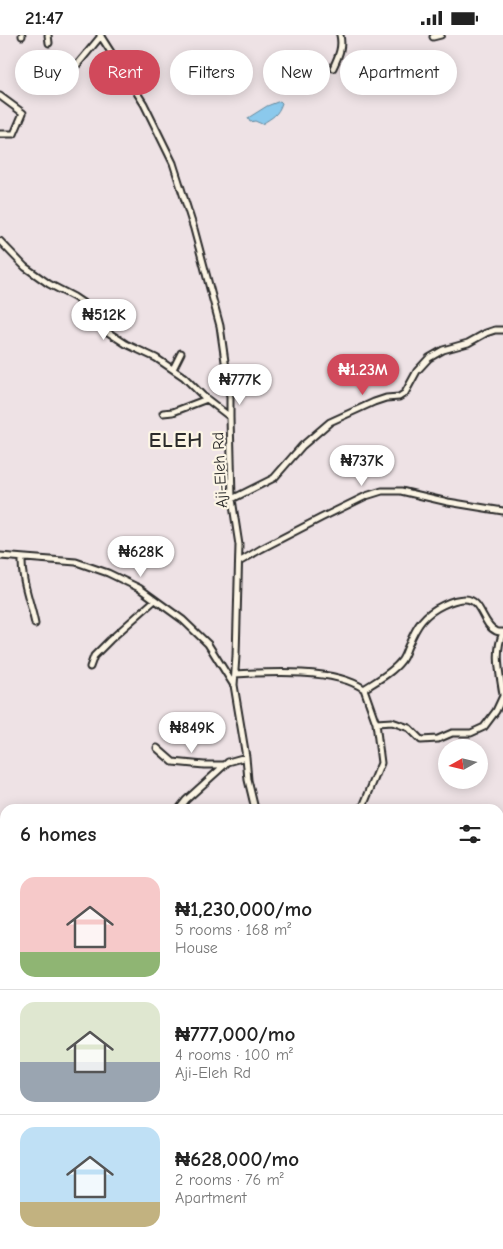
<!DOCTYPE html>
<html lang="en">
<head>
<meta charset="utf-8">
<style>
	body { margin:0; font-family:"Comic Neue",sans-serif; background:#f6f6f6; color:#222; height:100vh; display:flex; flex-direction:column; font-size:19px; white-space:nowrap }
	* { box-sizing:border-box; margin:0 }
	p { font-size:16px; color:#767676 }
	.icon { flex:none; width:28px; height:28px; fill:none; stroke:currentColor; stroke-width:2; stroke-linecap:round; stroke-linejoin:round }
	.map { position:relative; flex:1; overflow:hidden }
	.side { position:absolute; left:0px; top:769px; width:504px; height:446px; display:flex; flex-direction:column; background:#fff; border-radius:15px 15px 0 0; box-shadow:0 2px 12px #0003 }
	.side>* { flex:none }
	.guide { position:absolute; left:15px; top:15px; width:474px; height:45px; display:flex; gap:10px }
	.needle { width:32px; rotate:262deg }
	.buttons { position:absolute; left:438px; top:704px; display:grid; gap:10px }
	.buttons a { display:grid; place-items:center; width:50px; height:50px; border-radius:50%; background:#fff; box-shadow:0 2px 12px #0003; font-size:25px }
	.price { position:absolute; translate:-50% -42px; padding:0 11px; border-radius:18px; background:#fff; color:#222; font-size:16px; line-height:32px; filter:drop-shadow(0 1px 2px #0008) }
	.price::after { content:''; position:absolute; left:50%; top:30px; width:15px; height:11px; margin-left:-8px; background:inherit; clip-path:polygon(0 0,100% 0,50% 100%) }
	.price.on { background:#d1495b; color:#fff }
	ul { padding:0; list-style:none }
	li { display:flex; align-items:center; gap:15px; height:125px; padding:0 20px }
	li+li { border-top:1px solid #e0e0e0 }
	li span { display:grid; place-items:center; flex:none; width:140px; height:100px; border-radius:15px; color:#555 }
	li>.icon { margin-inline-start:auto }
	span .icon { width:60px; height:60px; fill:#fffc; stroke-width:1 }
	li b { font-size:21px }
	h2 { display:flex; justify-content:space-between; align-items:center; height:60px; padding:0 20px; font-size:21px }
	.chip { padding:0 18px; border-radius:22px; background:#fff; box-shadow:0 2px 12px #0003; font-size:18px; line-height:45px }
	.chip.on { background:#d1495b; color:#fff }
	.status { display:flex; justify-content:space-between; align-items:center; height:35px; padding:0 25px; background:#fff; direction:ltr }
	.status svg { height:14px; fill:currentColor }
	.map>svg:first-child { display:block }
	.water { fill:#8bc9ec; stroke:#658a9f }
	.lines { fill:none; stroke-linecap:round; stroke-linejoin:round }
	.minor-casing { stroke:#2b2b2b; stroke-width:9 }
	.secondary-casing { stroke:#2b2b2b; stroke-width:11 }
	.minor { stroke:#fcf5e5; stroke-width:5 }
	.secondary { stroke:#fcf5e5; stroke-width:8 }
	.labels { text-anchor:middle; stroke-width:4.5; stroke-linejoin:round; paint-order:stroke }
	.street-label { font-size:16px; fill:#2b2b2b; stroke:#fcf5e5 }
	.district-label { font-size:21px; font-weight:bold; letter-spacing:1px; fill:#2b2b2b; stroke:#fcf5e5 }
</style>
</head>
<body>
<div class="status"><b>21:47</b><svg viewBox="0 0 49 12"><path d="M0 12V9h3v3zM5 12V6h3v6zM10 12V3h3v9zM15 12V0h3v12zM26 1h20v11H26zM47 4h2v5h-2z"/></svg></div>
<div class="map">
<svg width="503" height="1214" viewBox="0 0 503 1214">
	<rect width="100%" height="100%" fill="#eee2e5"/>
	<filter id="ink" filterUnits="userSpaceOnUse"><feTurbulence type="fractalNoise" baseFrequency=".02" numOctaves="2"/><feDisplacementMap in="SourceGraphic" scale="10" xChannelSelector="R" yChannelSelector="G"/><feConvolveMatrix kernelMatrix="1 2 1 2 8 2 1 2 1" color-interpolation-filters="sRGB"/></filter>
	<g filter="url(#ink)">
		<path class="water" d="M280 66 282 68C278 80 273 82 262 89L255 86 250 87 248 83 267 71Z"/>
		<g class="lines">
			<g class="minor-casing">
				<path id="minor" d="M48 0 49 8
					M100 0 144 69 173 128 194 194 220 291 230 362V382L232 464 239 510 236 621 234 650 246 722 248 745 255 774
					M22 1V0
					M433 2 441 0
					M77 30 101 1
					M333 33C338 22 343 13 340 0
					M0 61 23 78 14 99H0
					M0 206 25 232 49 249 74 262 92 274 100 292 126 309 156 323 184 342 203 361 230 382
					M173 334 181 318
					M163 378 173 377 207 364
					M232 464 274 443 302 411 330 387 374 367 386 363 399 362 405 358 417 336 429 323 443 315 468 308 486 298 495 295H503
					M0 521 76 527 108 538 139 553 183 585 208 609 233 649
					M22 523C21 545 31 568 35 589
					M239 527 261 514 321 483 366 461 382 456H401L448 467 503 476
					M503 598C494 617 500 639 503 660
					M90 632 94 621 110 605 155 565
					M235 639C269 637 336 633 364 654 376 646 392 638 401 626 405 621 406 615 409 609 417 590 424 579 443 570 449 567 458 564 465 564 482 564 482 590 496 596 497 597 501 597 503 597
					M364 654 376 688 392 687 409 693 421 705 438 704 452 698H471L484 692 496 676 503 661
					M157 713 173 727 204 730H225
					M179 774 186 765 228 727 246 722
					M362 774 381 728 376 688
					M0 844 5 840
					M0 1052 5 1058
					M499 1158 503 1157
					M0 1188 5 1185
					M28 1210 29 1214
					M285 1214 286 1210"/>
			</g>
			<g class="secondary-casing">
				<path id="secondary" d="M0 947 5 951
					M297 1210 302 1214"/>
			</g>
			<use href="#minor" class="minor"/>
			<use href="#secondary" class="secondary"/>
		</g>
	</g>
	<g class="labels">
		<g class="street-label">
			<text transform="translate(219 435) rotate(-93)" y="6">Aji-Eleh Rd</text>
		</g>
		<g class="district-label">
			<text x="176" y="412">ELEH</text>
		</g>
	</g>
</svg>
<div class="buttons">
<a><svg class="needle" viewBox="-14 -14 28 28"><path d="M0-13l5 13h-10z" fill="#e53935"/><path d="M0 13l5-13h-10z" fill="#767676"/></svg></a>
</div>
<b class="price" style="left:104px;top:306px">₦512K</b>
<b class="price on" style="left:363px;top:361px">₦1.23M</b>
<b class="price" style="left:240px;top:371px">₦777K</b>
<b class="price" style="left:362px;top:452px">₦737K</b>
<b class="price" style="left:141px;top:543px">₦628K</b>
<b class="price" style="left:192px;top:719px">₦849K</b>
<div class="guide">
<a class="chip">Buy</a>
<a class="chip on">Rent</a>
<a class="chip">Filters</a>
<a class="chip">New</a>
<a class="chip">Apartment</a>
</div>
<section class="side">
<h2>6 homes<svg class="icon" aria-label="filters" viewBox="0 0 24 24"><path d="M4 7h16M4 17h16"/><circle cx="9" cy="7" r="2"/><circle cx="15" cy="17" r="2"/></svg></h2>
<ul>
<li><span style="background:linear-gradient(#f6c9c9 75%,#8fb573 0)"><svg class="icon" aria-label="home" viewBox="0 0 24 24"><path d="M3 11l9-7 9 7M6 9v11h12V9"/></svg></span><div><b>₦1,230,000/mo</b><p>5 rooms · 168 m²</p><p>House</p></div></li>
<li><span style="background:linear-gradient(#dfe7d0 60%,#9aa5b1 0)"><svg class="icon" aria-label="home" viewBox="0 0 24 24"><path d="M3 11l9-7 9 7M6 9v11h12V9"/></svg></span><div><b>₦777,000/mo</b><p>4 rooms · 100 m²</p><p>Aji-Eleh Rd</p></div></li>
<li><span style="background:linear-gradient(#bfe0f5 75%,#c2b280 0)"><svg class="icon" aria-label="home" viewBox="0 0 24 24"><path d="M3 11l9-7 9 7M6 9v11h12V9"/></svg></span><div><b>₦628,000/mo</b><p>2 rooms · 76 m²</p><p>Apartment</p></div></li>
</ul>
</section>
</div>
</body>
</html>
